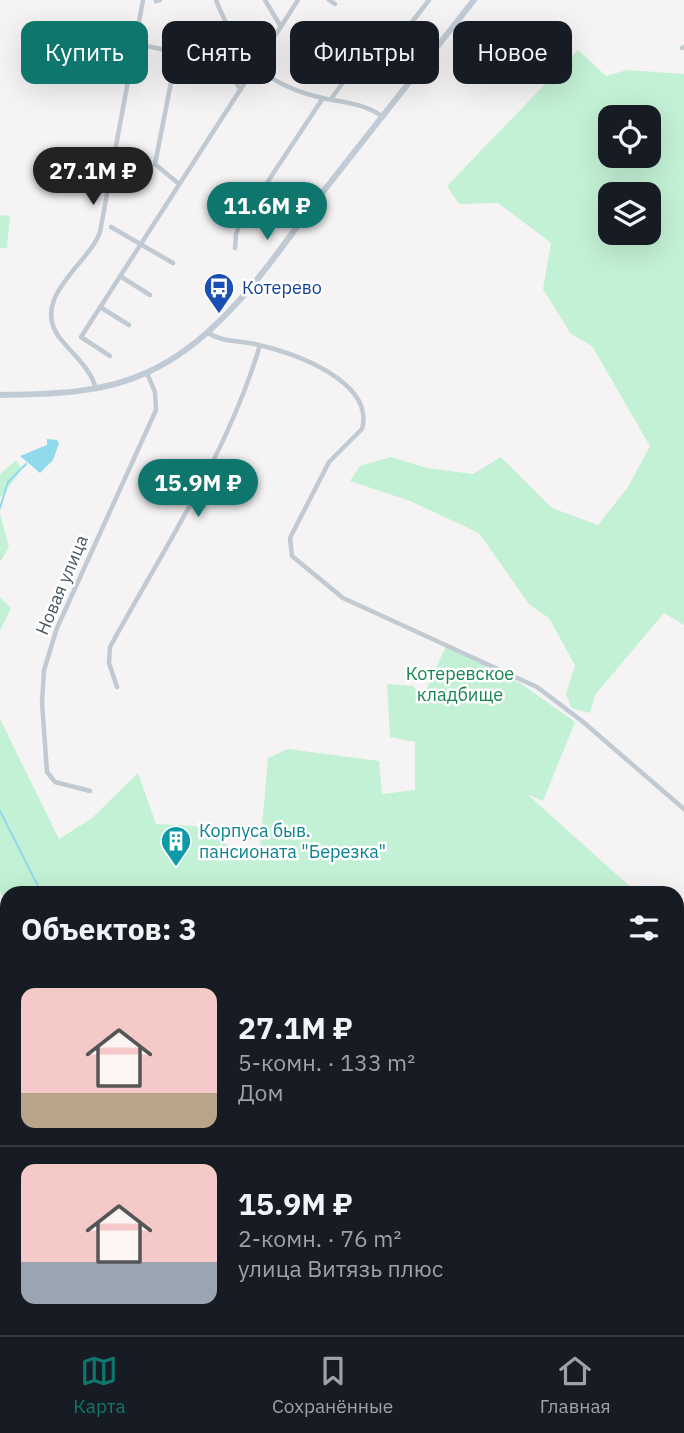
<!DOCTYPE html>
<html lang="ru">
<head>
<meta charset="utf-8">
<style>
	body { margin:0; font-family:"IBM Plex Sans",sans-serif; background:#242831; color:#f1f3f6; height:100vh; display:flex; flex-direction:column; font-size:26px; white-space:nowrap }
	* { box-sizing:border-box; margin:0 }
	p { font-size:23px; color:#9ea1a6 }
	.icon { flex:none; width:38px; height:38px; fill:none; stroke:currentColor; stroke-width:2; stroke-linecap:round; stroke-linejoin:round }
	.map { position:relative; flex:1; overflow:hidden }
	.panel { position:absolute; left:0px; top:886px; width:684px; height:450px; display:flex; flex-direction:column; background:#171b24; border-radius:21px 21px 0 0; box-shadow:0 7px 28px #0002 }
	.panel>* { flex:none }
	.hud { position:absolute; left:21px; top:21px; width:642px; height:63px; display:flex; gap:14px }
	.fabs { position:absolute; left:598px; top:105px; display:grid; gap:14px }
	.fabs a { display:grid; place-items:center; width:63px; height:63px; border-radius:14px; background:#171b24; box-shadow:0 7px 28px #0002; font-size:35px }
	.price { position:absolute; translate:-50% -60px; padding:0 16px; border-radius:24px; background:#0f766e; color:#fff; font-size:23px; line-height:46px; filter:drop-shadow(0 2px 4px #0008) }
	.price::after { content:''; position:absolute; left:50%; top:42px; width:21px; height:16px; margin-left:-10px; background:inherit; clip-path:polygon(0 0,100% 0,50% 100%) }
	.price.on { background:#222; color:#fff }
	ul { padding:0; list-style:none }
	li { display:flex; align-items:center; gap:21px; height:175px; padding:0 21px }
	li+li { border-top:2px solid #363941 }
	li span { display:grid; place-items:center; flex:none; width:196px; height:140px; border-radius:14px; color:#555 }
	li>.icon { margin-inline-start:auto }
	span .icon { width:84px; height:84px; fill:#fffc; stroke-width:1 }
	li b { font-size:30px }
	h2 { display:flex; justify-content:space-between; align-items:center; height:84px; padding:0 21px; font-size:30px }
	.pill { padding:0 24px; border-radius:14px; background:#171b24; box-shadow:0 7px 28px #0002; font-size:24px; line-height:63px }
	.pill.on { background:#0f766e; color:#fff }
	.tab-bar { display:flex; justify-content:space-around; align-items:center; height:98px; border-top:2px solid #363941; background:#171b24; font-size:19px; color:#9ea1a6 }
	.tab-bar a { display:grid; justify-items:center; gap:4px }
	.tab-bar .on { color:#0f766e }
	.map>svg:first-child { display:block }
	.green { fill:#c3f1d5; fill-rule:evenodd }
	.water { fill:#90daee }
	.lines { fill:none; stroke-linecap:round; stroke-linejoin:round }
	.stream { stroke:#90daee; stroke-width:2 }
	.street { stroke:#c1cad2; stroke-width:4.5 }
	.secondary { stroke:#c1cbd6; stroke-width:6 }
	.labels { text-anchor:middle; stroke-width:5; stroke-linejoin:round; paint-order:stroke }
	.transit-label { font-size:18px; fill:#164399; stroke:#fff; text-anchor:start }
	.street-label { font-size:18px; fill:#4a5661; stroke:#fff }
	.park-label { font-size:18px; fill:#17864f; stroke:#fff }
	.culture-label { font-size:18px; fill:#0d838f; stroke:#fff; text-anchor:start }
</style>
</head>
<body>
<div class="map">
<svg width="684" height="1335" viewBox="0 0 684 1335">
	<rect width="100%" height="100%" fill="#f5f3f3"/>
	<path class="green" d="M578 50 606 76 627 70 684 74V625L664 613 595 695 590 713 571 708 566 694 575 665 549 618 529 604 479 533 410 501 350 481 360 466 391 457 427 468 473 474 501 457 552 508 598 525 628 487 650 446 592 346 571 334 543 289 551 243 498 203 459 204 447 186ZM611 117H649V156H611ZM611 194H649V233H611Z
		M0 215 10 216 7 248H0Z
		M16 460 22 469 0 498V474Z
		M0 514 9 547 0 562Z
		M0 597 11 608 0 631Z
		M446 646 520 683 575 722 543 801 527 794 636 892H7V906L0 892V719L59 839 91 819 138 773 156 824 195 826 231 847 260 849 268 758 288 749 379 761 382 794 415 790V742L390 737 387 684 413 686 422 699Z
		M136 1328H170L171 1335H133Z
		M300 1328H408L422 1335H293Z"/>
	<path class="water" d="M47 439 57 440 59 443 53 460 40 473 20 456 47 445Z
		M271 1328H300L293 1335H265Z
		M408 1328H463L477 1335H422Z
		M632 1328H670L661 1335H625Z"/>
	<g class="lines">
		<path class="stream" d="M0 508 8 482 26 464
			M0 811 41 892
			M155 1335 157 1328
			M181 1335 183 1328"/>
		<path class="street" d="M216 0C239 58 264 86 327 99 348 103 365 104 383 117
			M265 0 281 27
			M329 0 335 4
			M156 1 160 0
			M142 45 170 51 176 57 155 164 179 184
			M682 48 684 47
			M175 54 205 39 241 90
			M331 99 347 77 370 76 429 0
			M111 227 173 263
			M235 248 236 234 241 222 323 98
			M120 276 150 295
			M100 307 129 325
			M208 333C224 343 241 340 259 345 295 353 375 382 362 429L329 462 290 538 292 556 343 598 537 687 582 721 684 809
			M110 356 81 337 298 0
			M96 389C91 368 72 354 59 337 30 297 89 264 100 232L143 0
			M117 687 109 663 110 647C164 548 228 453 260 345
			M90 791 55 782 47 772 42 702 44 670 57 628 156 410 155 392 147 373
			M677 993 684 986"/>
		<path class="secondary" d="M0 395C50 394 100 394 146 373 225 338 275 254 326 188 375 125 425 63 474 0"/>
	</g>
	<defs>
		<g id="bus-pin" transform="scale(1.575)"><path d="M0 17L-7.5 6A9.5 9.5 0 1 1 7.5 6Z" fill="#1a4fb4" stroke="#fff"/><path d="M-5-6H5V4H4V6H2V4H-2V6H-4V4H-5ZM-3.5-4V0h7V-4ZM-3.5 1.2v1.5H-2V1.2ZM2 1.2v1.5H3.5V1.2Z" fill="#fff"/></g>
		<g id="building-pin" transform="scale(1.575)"><path d="M0 17L-7.5 6A9.5 9.5 0 1 1 7.5 6Z" fill="#0f9aa8" stroke="#fff"/><path d="M-4-6H4V6H1V3H-1V6H-4ZM-2.5-4.3h1.7v1.8h-1.7ZM.8-4.3h1.7v1.8H.8ZM-2.5-1h1.7V.8h-1.7ZM.8-1h1.7V.8H.8Z" fill="#fff"/></g>
	</defs>
	<g fill-rule="evenodd">
		<use href="#bus-pin" x="219" y="288"/>
		<use href="#building-pin" x="176" y="841"/>
	</g>
	<g class="labels">
		<g class="transit-label">
			<text x="242" y="294">Котерево</text>
		</g>
		<g class="street-label">
			<text transform="translate(62 585) rotate(-67)" y="6">Новая улица</text>
		</g>
		<g class="park-label">
			<text x="460" y="680">Котеревское<tspan x="460" dy="21">кладбище</tspan></text>
		</g>
		<g class="culture-label">
			<text x="199" y="837">Корпуса быв.<tspan x="199" dy="21">пансионата "Березка"</tspan></text>
		</g>
	</g>
</svg>
<div class="fabs">
<a><svg class="icon" aria-label="locate" viewBox="0 0 24 24"><circle cx="12" cy="12" r="6"/><path d="M12 2v4M12 18v4M2 12h4M18 12h4"/></svg></a>
<a><svg class="icon" aria-label="layers" viewBox="0 0 24 24"><path d="M12 4l9 5-9 5-9-5zM3 14l9 5 9-5"/></svg></a>
</div>
<b class="price on" style="left:93px;top:207px">27.1M ₽</b>
<b class="price" style="left:267px;top:242px">11.6M ₽</b>
<b class="price" style="left:198px;top:519px">15.9M ₽</b>
<div class="hud">
<a class="pill on">Купить</a>
<a class="pill">Снять</a>
<a class="pill">Фильтры</a>
<a class="pill">Новое</a>
</div>
<section class="panel">
<h2>Объектов: 3<svg class="icon" aria-label="filters" viewBox="0 0 24 24"><path d="M4 7h16M4 17h16"/><circle cx="9" cy="7" r="2"/><circle cx="15" cy="17" r="2"/></svg></h2>
<ul>
<li><span style="background:linear-gradient(#f6c9c9 75%,#b9a48a 0)"><svg class="icon" aria-label="home" viewBox="0 0 24 24"><path d="M3 11l9-7 9 7M6 9v11h12V9"/></svg></span><div><b>27.1M ₽</b><p>5-комн. · 133 m²</p><p>Дом</p></div></li>
<li><span style="background:linear-gradient(#f6c9c9 70%,#9aa5b1 0)"><svg class="icon" aria-label="home" viewBox="0 0 24 24"><path d="M3 11l9-7 9 7M6 9v11h12V9"/></svg></span><div><b>15.9M ₽</b><p>2-комн. · 76 m²</p><p>улица Витязь плюс</p></div></li>
</ul>
</section>
</div>
<nav class="tab-bar">
<a class="on"><svg class="icon" aria-label="map" viewBox="0 0 24 24"><path d="M3 6l6-2 6 2 6-2v14l-6 2-6-2-6 2zM9 4v14M15 6v14"/></svg>Карта</a>
<a><svg class="icon" aria-label="saved" viewBox="0 0 24 24"><path d="M7 4h10v16l-5-4-5 4z"/></svg>Сохранённые</a>
<a><svg class="icon" aria-label="home" viewBox="0 0 24 24"><path d="M3 11l9-7 9 7M6 9v11h12V9"/></svg>Главная</a>
</nav>
</body>
</html>
